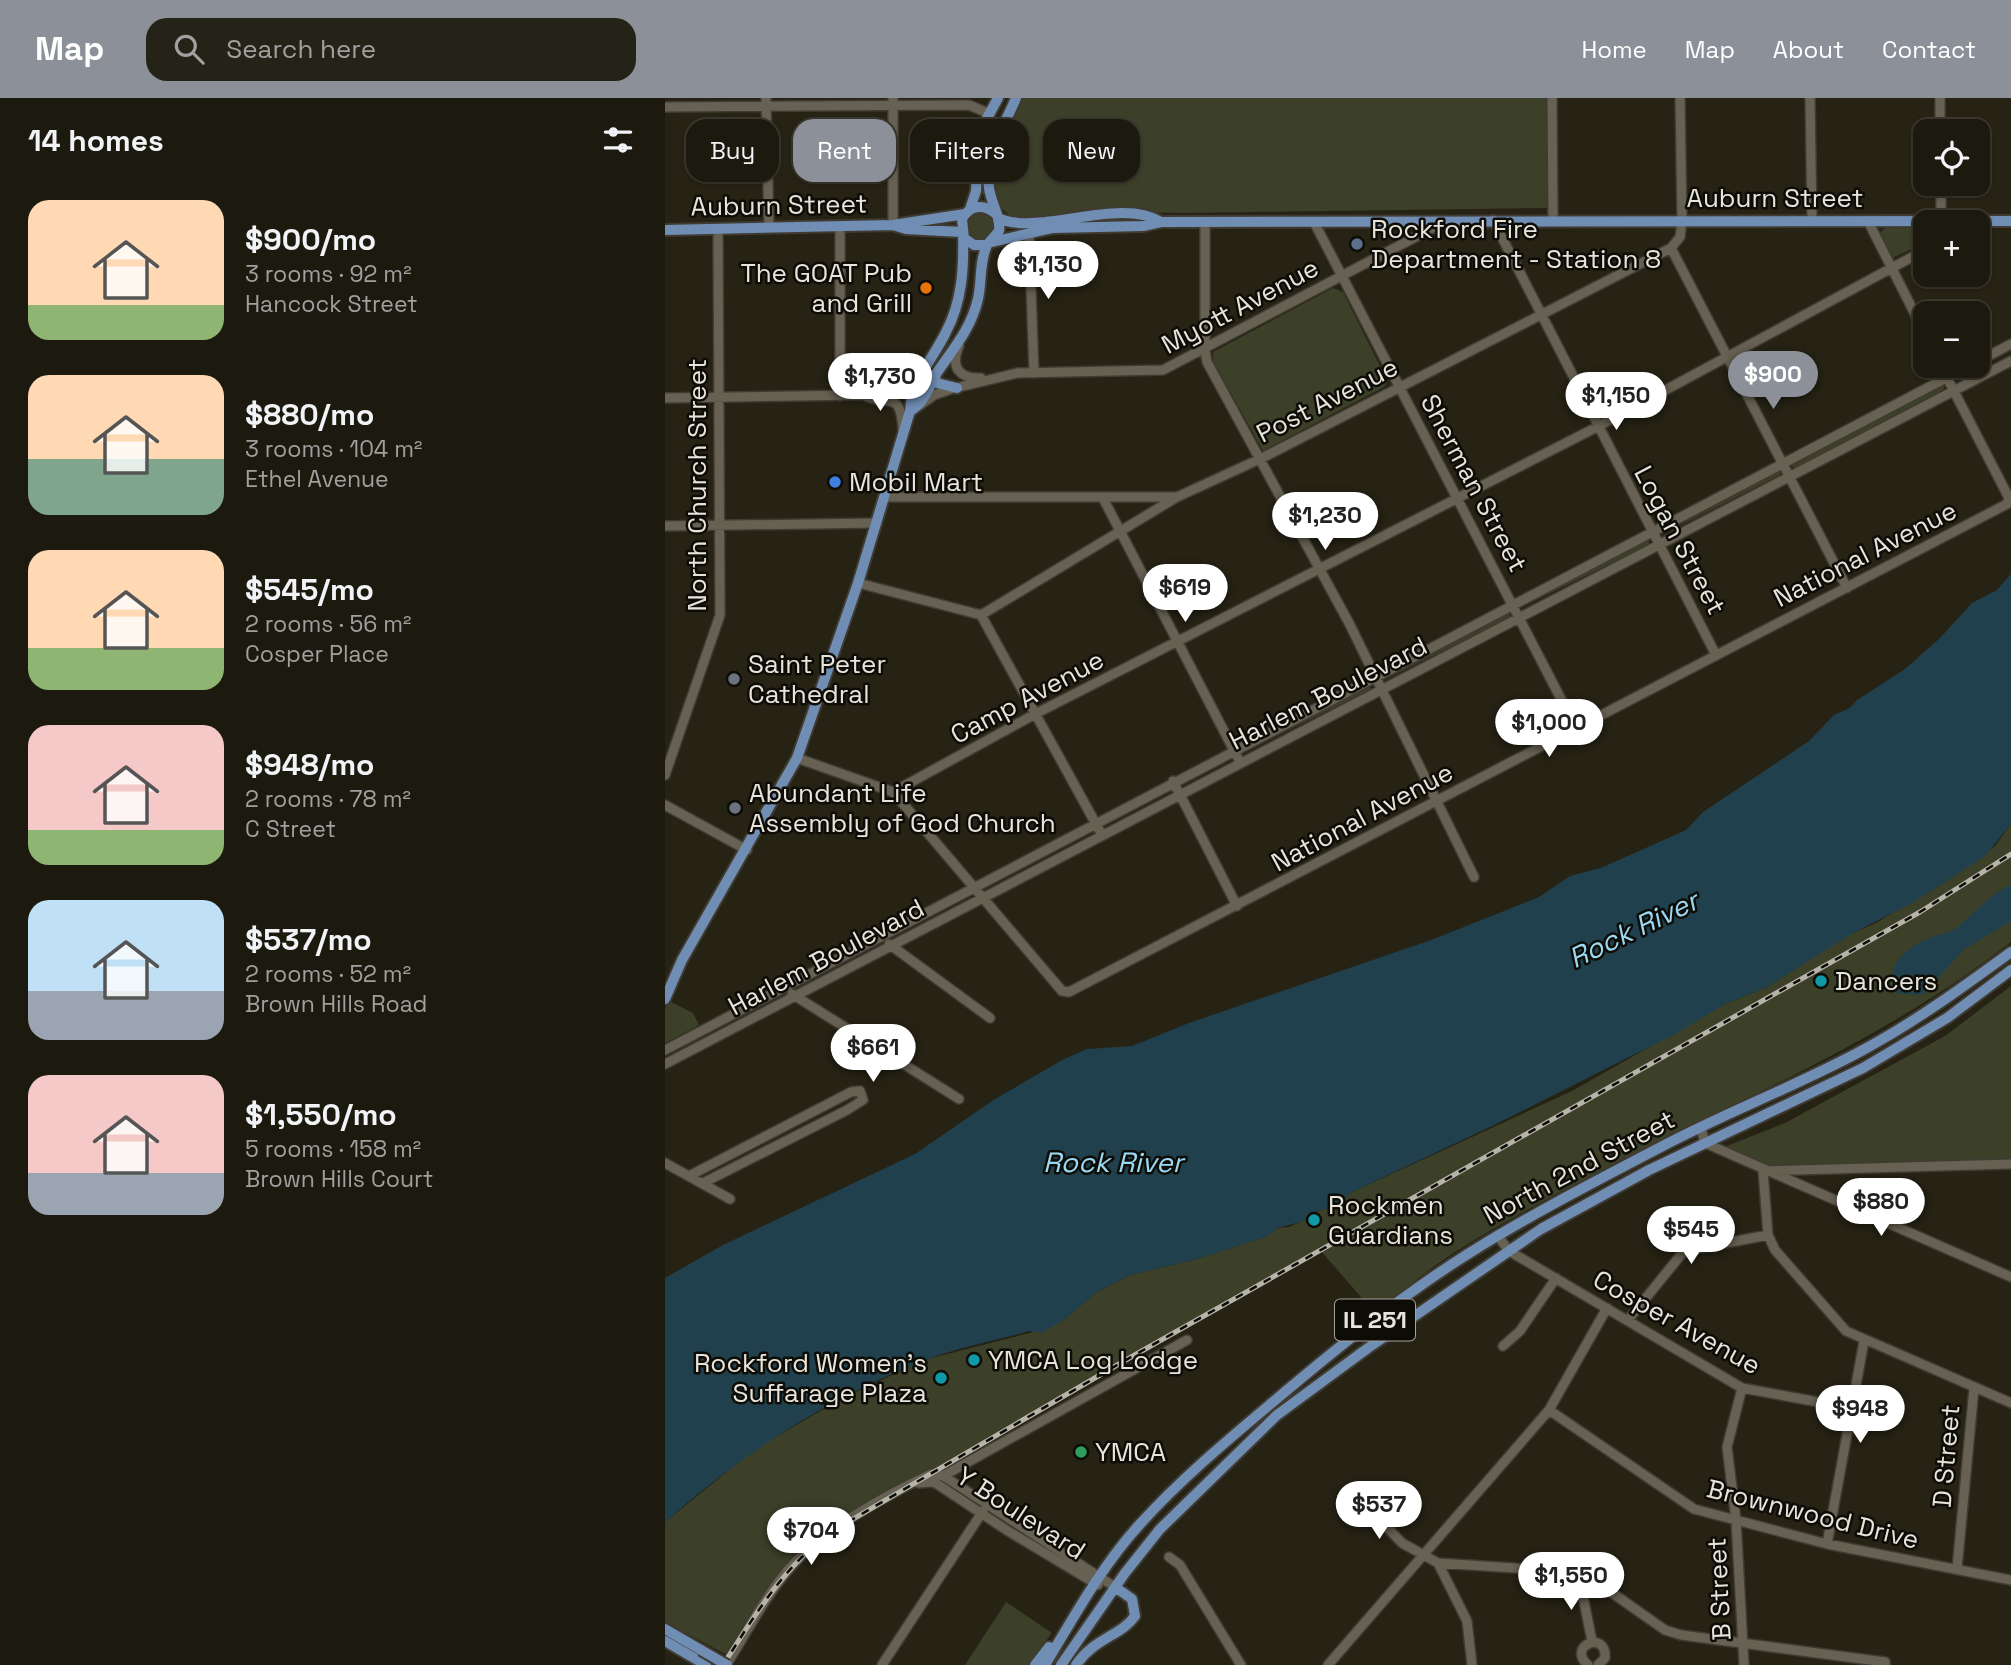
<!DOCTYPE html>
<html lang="en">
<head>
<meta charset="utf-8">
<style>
	body { margin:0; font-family:"Space Grotesk",sans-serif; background:#252318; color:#f1f3f6; height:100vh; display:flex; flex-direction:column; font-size:26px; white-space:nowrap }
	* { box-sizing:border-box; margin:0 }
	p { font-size:23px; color:#a0a19e }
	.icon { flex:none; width:38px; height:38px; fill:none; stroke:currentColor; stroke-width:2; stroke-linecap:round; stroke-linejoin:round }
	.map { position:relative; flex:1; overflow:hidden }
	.details { display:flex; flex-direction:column; background:#1c1a0f; width:665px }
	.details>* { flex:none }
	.hud { position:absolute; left:21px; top:21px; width:665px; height:63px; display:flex; gap:14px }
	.buttons { position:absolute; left:1248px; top:21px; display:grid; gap:14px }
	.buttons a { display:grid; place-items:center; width:77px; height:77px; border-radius:14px; background:#1c1a0f; box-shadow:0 2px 5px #0004,0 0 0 2px #3a382f; font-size:35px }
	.price { position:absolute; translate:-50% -60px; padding:0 16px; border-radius:24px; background:#fff; color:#222; font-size:23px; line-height:46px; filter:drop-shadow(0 2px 4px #0008) }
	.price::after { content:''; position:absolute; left:50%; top:42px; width:21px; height:16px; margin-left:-10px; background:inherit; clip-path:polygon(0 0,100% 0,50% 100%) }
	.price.current { background:#8c9099; color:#fff }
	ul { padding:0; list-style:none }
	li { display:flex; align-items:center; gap:21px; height:175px; padding:0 28px }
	li span { display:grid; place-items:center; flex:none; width:196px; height:140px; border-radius:21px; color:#555 }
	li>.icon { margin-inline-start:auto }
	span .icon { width:84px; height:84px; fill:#fffc; stroke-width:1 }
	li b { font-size:30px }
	h2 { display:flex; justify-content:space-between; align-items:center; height:84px; padding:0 28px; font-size:30px }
	.pill { padding:0 24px; border-radius:21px; background:#1c1a0f; box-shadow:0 2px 5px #0004,0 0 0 2px #3a382f; font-size:24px; line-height:63px }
	.pill.current { background:#8c9099; color:#fff }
	header { display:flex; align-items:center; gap:42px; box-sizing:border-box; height:98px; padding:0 35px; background:#8c9099; color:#fff }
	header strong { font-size:33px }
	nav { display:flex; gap:38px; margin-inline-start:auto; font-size:24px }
	.search { width:490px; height:63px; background:#252318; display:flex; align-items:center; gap:18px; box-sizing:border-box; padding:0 24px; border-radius:21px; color:#a0a19e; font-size:26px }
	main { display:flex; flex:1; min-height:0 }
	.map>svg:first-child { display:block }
	.green { fill:#3c4029 }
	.water { fill:#21404d }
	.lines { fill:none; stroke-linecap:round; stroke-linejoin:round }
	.minor-casing { stroke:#3f3b32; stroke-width:12 }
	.major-casing { stroke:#3f3b32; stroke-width:14 }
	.minor { stroke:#666152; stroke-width:9 }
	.major { stroke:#708db4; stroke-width:10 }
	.rail-casing { stroke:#b6b3a9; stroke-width:5 }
	.rail { stroke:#0d0c06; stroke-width:2.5; stroke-dasharray:8; stroke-linecap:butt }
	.major-bridge-casing { stroke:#3f3b32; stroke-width:14; stroke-linecap:butt }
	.major-bridge { stroke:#708db4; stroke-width:10 }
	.service-dot { fill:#5c6f8a; stroke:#0d0c06; stroke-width:2.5 }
	.food-dot { fill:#e8710a; stroke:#0d0c06; stroke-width:2.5 }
	.shop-dot { fill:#3f7fe0; stroke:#0d0c06; stroke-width:2.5 }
	.worship-dot { fill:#6b7280; stroke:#0d0c06; stroke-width:2.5 }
	.culture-dot { fill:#0f9aa8; stroke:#0d0c06; stroke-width:2.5 }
	.leisure-dot { fill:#2e9e5b; stroke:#0d0c06; stroke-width:2.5 }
	.labels { text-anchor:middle; stroke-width:5; stroke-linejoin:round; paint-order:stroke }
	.shield { fill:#0d0c06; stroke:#a6a39b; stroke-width:2 }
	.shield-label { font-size:24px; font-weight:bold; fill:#e7e4db }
	.street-label { font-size:26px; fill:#e7e4db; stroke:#0d0c06 }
	.poi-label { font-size:26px; fill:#e7e4db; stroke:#0d0c06; text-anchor:start }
	.water-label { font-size:28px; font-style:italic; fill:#9ad8f3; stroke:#0d0c06 }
</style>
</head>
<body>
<header>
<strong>Map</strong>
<div class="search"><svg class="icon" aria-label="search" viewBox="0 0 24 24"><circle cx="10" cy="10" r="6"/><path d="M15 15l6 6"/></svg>Search here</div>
<nav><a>Home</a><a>Map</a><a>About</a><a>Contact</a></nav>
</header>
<main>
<section class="details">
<h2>14 homes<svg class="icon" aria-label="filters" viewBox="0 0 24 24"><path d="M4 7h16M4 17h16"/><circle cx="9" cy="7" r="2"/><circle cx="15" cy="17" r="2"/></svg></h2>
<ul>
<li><span style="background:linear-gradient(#ffd9b3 75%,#8fb573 0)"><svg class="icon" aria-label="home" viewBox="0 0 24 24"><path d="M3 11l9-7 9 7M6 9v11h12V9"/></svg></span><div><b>$900/mo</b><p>3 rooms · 92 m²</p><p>Hancock Street</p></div></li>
<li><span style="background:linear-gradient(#ffd9b3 60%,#7fa58c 0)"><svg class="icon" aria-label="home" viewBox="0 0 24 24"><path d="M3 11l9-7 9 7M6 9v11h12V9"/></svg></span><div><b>$880/mo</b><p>3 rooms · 104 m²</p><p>Ethel Avenue</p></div></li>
<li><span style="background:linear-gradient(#ffd9b3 70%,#8fb573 0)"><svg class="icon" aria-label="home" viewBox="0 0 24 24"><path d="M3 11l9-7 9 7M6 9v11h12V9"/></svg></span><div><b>$545/mo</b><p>2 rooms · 56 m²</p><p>Cosper Place</p></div></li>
<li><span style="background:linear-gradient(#f6c9c9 75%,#8fb573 0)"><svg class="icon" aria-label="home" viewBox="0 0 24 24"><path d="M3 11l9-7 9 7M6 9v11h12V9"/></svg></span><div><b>$948/mo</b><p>2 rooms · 78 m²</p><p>C Street</p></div></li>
<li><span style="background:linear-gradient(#bfe0f5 65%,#9aa5b1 0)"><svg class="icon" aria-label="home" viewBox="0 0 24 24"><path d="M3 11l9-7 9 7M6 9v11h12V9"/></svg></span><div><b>$537/mo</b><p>2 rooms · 52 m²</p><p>Brown Hills Road</p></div></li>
<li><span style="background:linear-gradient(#f6c9c9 70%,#9aa5b1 0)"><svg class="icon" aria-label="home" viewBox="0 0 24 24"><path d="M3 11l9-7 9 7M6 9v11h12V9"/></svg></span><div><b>$1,550/mo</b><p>5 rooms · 158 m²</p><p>Brown Hills Court</p></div></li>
</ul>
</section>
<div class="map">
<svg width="1346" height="1567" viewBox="0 0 1346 1567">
	<rect width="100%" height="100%" fill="#262214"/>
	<path class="green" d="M356 0H882V110L519 115 421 113 351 122 336 110C317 73 340 33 356 0Z
		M301 128a14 14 0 1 1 28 0a14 14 0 1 1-28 0Z
		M1221 130H1260V145L1227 160 1214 135Z
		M668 190 678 194 723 284 719 289 598 353 548 263V254Z
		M1276 287H1280L1278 292 1130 370 1126 368Z
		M1113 373 1116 374 1115 377 995 438Z
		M981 441 984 443 983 447 855 510Z
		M842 515 845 516 844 520 717 583Z
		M705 587V592L577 655 578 653Z
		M1346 726V844C1231 933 1110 986 981 1050 917 1082 851 1116 790 1154 762 1172 736 1195 709 1214L655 1152 273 1369 145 1449 64 1558 0 1524V1424L90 1351 174 1302 259 1262 376 1232 397 1223 432 1194 465 1177 529 1162 603 1138 612 1130 624 1129 644 1120 654 1112 674 1109 685 1095 907 993 1060 906 1102 889 1178 839 1209 826 1278 785 1330 748Z
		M1346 888V1066L1098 1073 1059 1049 1120 1025 1280 938Z
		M4 903 28 915 34 927 0 945V910Z
		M341 1504 387 1535 363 1567H300Z"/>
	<path class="water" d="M1346 476V726L1320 758 1247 805 1188 835 1102 889 1060 906 1010 936 827 1028 685 1095 674 1109 654 1112 636 1124 612 1130 603 1138 529 1162 465 1177 432 1194 397 1223 376 1235 364 1233C330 1243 294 1249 261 1262 164 1299 78 1355 0 1424V1180L58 1147 250 1056 330 1001 399 961 422 951 467 948 524 925 766 842 874 799 905 778 936 770 1021 732 1038 714 1144 643 1169 617 1185 610 1192 602 1240 571 1275 540 1307 505 1332 492Z
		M1346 787V823L1298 852 1260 895 1253 897 1232 895C1215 867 1246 846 1270 838 1275 836 1281 836 1286 833 1308 820 1321 797 1346 787Z"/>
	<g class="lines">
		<g class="minor-casing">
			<path id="minor" d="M101 0 104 129
				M228 0V127
				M887 0 888 122
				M1145 0 1147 122
				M1275 0V33
				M0 9 304 7 323 15
				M1276 86V124
				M828 122 1051 557
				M1203 123 1260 236
				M540 124V252L542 264 684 525 809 779
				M649 124 911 630
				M364 135 369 275
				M1006 150 1182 490
				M294 248C285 269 294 281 316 280
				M1312 264 1346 246
				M198 297C210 288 233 290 246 297
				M175 298V128
				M0 300 198 297C223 310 236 289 238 334
				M255 307 269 297 286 291 352 275 498 272 779 124
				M220 399H512
				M439 402 575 664
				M0 428 212 425
				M193 485 316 517 437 737
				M316 517 512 399 597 360 1006 150 1015 139 1017 123 1015 0
				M132 660 228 694 397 893 404 894 1342 406 1344 400 1276 268
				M0 677 55 517 53 131
				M508 683 572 808
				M228 694 372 615 932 329 1260 152
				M0 707 82 752
				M224 846 325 920
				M127 896 294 1001
				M0 952 1304 268
				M0 966 1346 263
				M1036 1030 1040 1045 1346 1179
				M0 1065 65 1101
				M1098 1073 1103 1137 1110 1152 1181 1233 1346 1305
				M1099 1073 1346 1066
				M24 1078 186 994 195 993 198 1002 182 1012 38 1085
				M833 1138 844 1153 1077 1290 1186 1310
				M963 1222 1019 1153 1103 1137
				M838 1248 855 1233 891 1180
				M1077 1290 1062 1349 1071 1422 1079 1567
				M884 1312 1029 1411 1162 1446 1346 1482
				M278 1378 522 1242
				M254 1385 269 1384 343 1433 433 1487
				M694 1400 737 1445 773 1465 895 1473 933 1485 1000 1532 1016 1537 1220 1564V1567
				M1162 1446 1199 1243
				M504 1459 515 1467 576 1567
				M773 1465 802 1523 807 1567
				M1292 1471 1309 1290
				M914 1479 927 1543
				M61 1567C81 1536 99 1500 123 1472 155 1434 220 1397 266 1376L278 1378 294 1388 450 1489
				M217 1567 318 1413
				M663 1567 884 1312 942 1210
				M923 1567C901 1548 942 1531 940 1560L933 1567"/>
		</g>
		<g class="major-casing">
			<path id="major" d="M305 111 311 93 314 35 333 0
				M330 115C317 105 304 108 297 121L299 140 309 147H322L334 133C336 119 326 105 324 90 319 56 339 29 351 0
				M333 120C373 139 455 98 496 124
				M228 127 241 131 296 134
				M0 132 228 127 300 116
				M327 144 388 130 478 128 496 124 1346 123
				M269 277 272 285 292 290
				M245 313C260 305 264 287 273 273 290 249 306 230 313 201 317 183 314 165 322 147
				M0 901 17 862 132 660 193 485 245 313C247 282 268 261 281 234 297 204 299 170 298 137
				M0 1531 36 1552
				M0 1543 41 1567
				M370 1567 384 1549
				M380 1567C409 1519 437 1467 476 1425 514 1383 558 1346 602 1309 667 1254 734 1199 806 1154 867 1116 931 1083 994 1050 1061 1014 1132 988 1198 952 1250 924 1298 889 1346 854
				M396 1567 460 1475 495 1431 612 1317 703 1250 876 1131 984 1072 1198 970 1282 920 1346 872
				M411 1567C429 1540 456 1538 470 1518L467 1501 450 1489"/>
		</g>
		<use href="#minor" class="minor"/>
		<use href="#major" class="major"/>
		<g class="rail-casing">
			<path id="rail" d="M58 1567C91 1516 120 1465 171 1431L459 1263 1255 814 1346 756"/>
		</g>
		<use href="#rail" class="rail"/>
		<g class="major-bridge-casing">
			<path id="major-bridge" d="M36 1552 62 1567"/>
		</g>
		<use href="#major-bridge" class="major-bridge"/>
	</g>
	<circle class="service-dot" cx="692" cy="146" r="7"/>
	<circle class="food-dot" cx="261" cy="190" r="7"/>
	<circle class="shop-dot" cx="170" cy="384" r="7"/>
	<g class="worship-dot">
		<circle cx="69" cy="581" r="7"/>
		<circle cx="70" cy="710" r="7"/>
	</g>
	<g class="culture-dot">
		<circle cx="1156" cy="883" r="7"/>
		<circle cx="649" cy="1122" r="7"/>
		<circle cx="309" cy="1262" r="7"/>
		<circle cx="276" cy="1280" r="7"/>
	</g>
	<circle class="leisure-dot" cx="416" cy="1354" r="7"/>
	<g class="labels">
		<rect class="shield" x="670" y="1201.5" width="80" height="41" rx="5"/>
		<g class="shield-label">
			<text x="710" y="1230">IL 251</text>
		</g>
		<g class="street-label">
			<text x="1110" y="109">Auburn Street</text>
			<text transform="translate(114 107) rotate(-1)" y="9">Auburn Street</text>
			<text transform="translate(575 208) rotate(-28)" y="9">Myott Avenue</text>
			<text transform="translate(662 302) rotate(-27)" y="9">Post Avenue</text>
			<text transform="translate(809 385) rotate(62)" y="9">Sherman Street</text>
			<text transform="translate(32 387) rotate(-90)" y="9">North Church Street</text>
			<text transform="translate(1015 442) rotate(62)" y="9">Logan Street</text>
			<text transform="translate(1200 456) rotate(-27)" y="9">National Avenue</text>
			<text transform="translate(663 595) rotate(-27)" y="9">Harlem Boulevard</text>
			<text transform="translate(362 599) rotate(-28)" y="9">Camp Avenue</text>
			<text transform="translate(697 719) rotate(-28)" y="9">National Avenue</text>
			<text transform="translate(161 859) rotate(-28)" y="9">Harlem Boulevard</text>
			<text transform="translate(914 1069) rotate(-28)" y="9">North 2nd Street</text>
			<text transform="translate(1012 1224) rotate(29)" y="9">Cosper Avenue</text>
			<text transform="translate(1281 1358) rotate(-85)" y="9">D Street</text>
			<text transform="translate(356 1415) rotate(33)" y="9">Y Boulevard</text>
			<text transform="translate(1148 1416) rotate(14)" y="9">Brownwood Drive</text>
			<text transform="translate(1054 1491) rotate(-93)" y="9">B Street</text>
		</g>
		<g class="poi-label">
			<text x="706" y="140">Rockford Fire<tspan x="706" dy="30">Department - Station 8</tspan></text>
			<text x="247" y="184" text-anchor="end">The GOAT Pub<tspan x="247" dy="30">and Grill</tspan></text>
			<text x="184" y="393">Mobil Mart</text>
			<text x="83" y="575">Saint Peter<tspan x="83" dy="30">Cathedral</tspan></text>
			<text x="84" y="704">Abundant Life<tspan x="84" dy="30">Assembly of God Church</tspan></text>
			<text x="1170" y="892">Dancers</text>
			<text x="663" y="1116">Rockmen<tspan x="663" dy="30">Guardians</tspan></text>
			<text x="323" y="1271">YMCA Log Lodge</text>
			<text x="262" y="1274" text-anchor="end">Rockford Women's<tspan x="262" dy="30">Suffarage Plaza</tspan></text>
			<text x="430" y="1363">YMCA</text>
		</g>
		<g class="water-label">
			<text transform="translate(968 831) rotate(-26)" y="10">Rock River</text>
			<text x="448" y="1074">Rock River</text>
		</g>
	</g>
</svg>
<div class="buttons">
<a><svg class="icon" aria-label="locate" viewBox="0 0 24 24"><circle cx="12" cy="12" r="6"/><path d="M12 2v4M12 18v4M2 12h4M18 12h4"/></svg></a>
<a>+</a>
<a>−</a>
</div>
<b class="price" style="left:383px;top:203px">$1,130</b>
<b class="price current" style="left:1108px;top:313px">$900</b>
<b class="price" style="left:215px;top:315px">$1,730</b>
<b class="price" style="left:951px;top:334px">$1,150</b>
<b class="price" style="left:660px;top:454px">$1,230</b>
<b class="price" style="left:520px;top:526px">$619</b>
<b class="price" style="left:884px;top:661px">$1,000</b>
<b class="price" style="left:208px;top:986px">$661</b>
<b class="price" style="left:1216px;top:1140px">$880</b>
<b class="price" style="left:1026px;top:1168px">$545</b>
<b class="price" style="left:1195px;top:1347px">$948</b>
<b class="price" style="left:714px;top:1443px">$537</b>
<b class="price" style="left:146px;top:1469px">$704</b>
<b class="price" style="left:906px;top:1514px">$1,550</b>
<div class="hud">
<a class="pill">Buy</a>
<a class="pill current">Rent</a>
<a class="pill">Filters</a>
<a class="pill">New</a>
</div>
</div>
</main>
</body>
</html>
